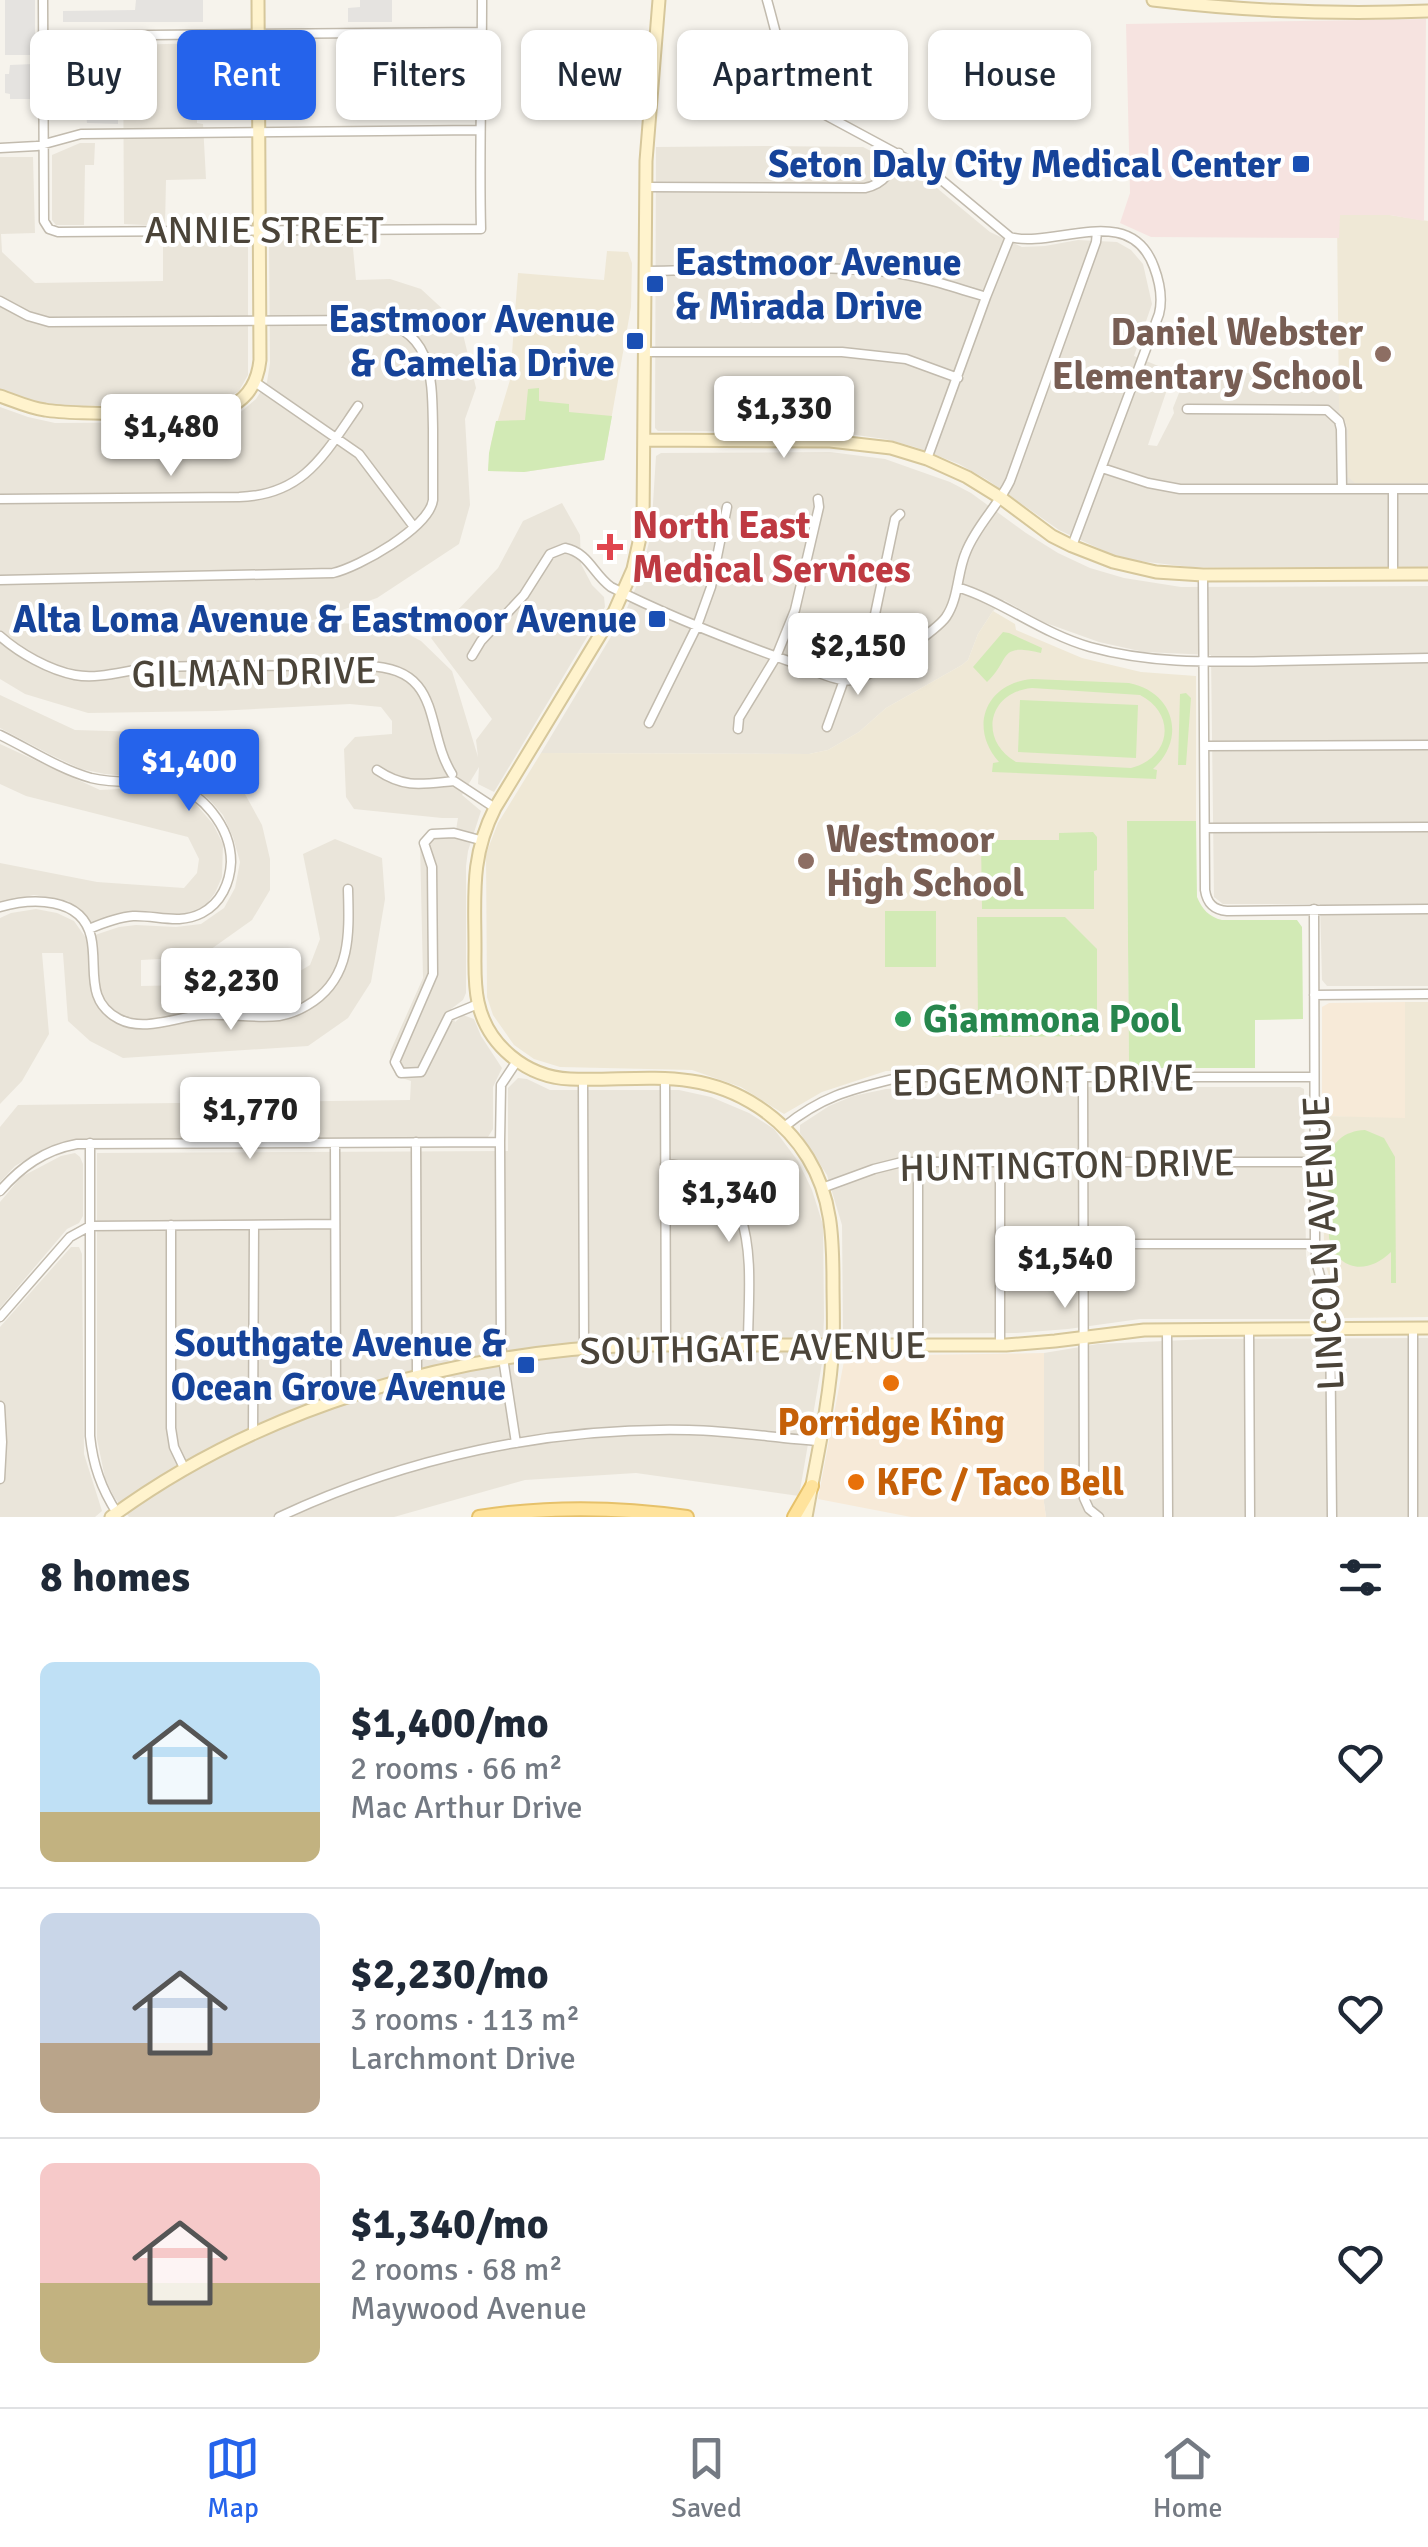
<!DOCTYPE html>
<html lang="en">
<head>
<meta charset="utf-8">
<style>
	body { margin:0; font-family:Signika,sans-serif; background:#f6f6f7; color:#1f2937; height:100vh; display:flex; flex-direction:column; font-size:38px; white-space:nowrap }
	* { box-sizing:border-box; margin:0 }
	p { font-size:32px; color:#747a83 }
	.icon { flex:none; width:55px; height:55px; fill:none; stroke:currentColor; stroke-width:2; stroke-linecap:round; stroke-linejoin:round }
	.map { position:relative; height:1517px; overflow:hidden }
	.side { display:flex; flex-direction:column; background:#fff; flex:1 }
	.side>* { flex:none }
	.hud { position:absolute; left:30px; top:30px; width:1370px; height:90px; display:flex; gap:20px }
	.price { position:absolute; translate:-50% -85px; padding:0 22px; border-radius:10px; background:#fff; color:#222; font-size:32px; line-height:65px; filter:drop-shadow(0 2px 5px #0008) }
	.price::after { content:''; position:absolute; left:50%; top:60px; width:30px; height:22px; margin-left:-15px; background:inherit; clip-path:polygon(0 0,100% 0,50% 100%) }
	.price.on { background:#2563eb; color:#fff }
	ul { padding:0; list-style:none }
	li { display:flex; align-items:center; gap:30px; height:250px; padding:0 40px }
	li+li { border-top:2px solid #e0e1e3 }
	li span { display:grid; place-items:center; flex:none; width:280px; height:200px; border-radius:15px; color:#555 }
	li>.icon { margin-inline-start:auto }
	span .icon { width:120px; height:120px; fill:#fffc; stroke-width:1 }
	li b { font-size:42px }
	h2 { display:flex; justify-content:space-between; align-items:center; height:120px; padding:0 40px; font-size:42px }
	.tag { padding:0 35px; border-radius:15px; background:#fff; box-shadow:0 2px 8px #0004; font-size:35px; line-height:90px }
	.tag.on { background:#2563eb; color:#fff }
	.tabs { display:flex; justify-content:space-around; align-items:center; height:140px; border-top:2px solid #e0e1e3; background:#fff; font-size:28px; color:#747a83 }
	.tabs a { display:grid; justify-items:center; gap:5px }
	.tabs .on { color:#2563eb }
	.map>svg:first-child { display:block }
	.residential { fill:#eae5da }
	.commercial { fill:#f7ead8 }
	.education { fill:#efe8d6 }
	.medical { fill:#f6e3e0 }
	.green { fill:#d2eab5; fill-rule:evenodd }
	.parking { fill:#e5e3e0 }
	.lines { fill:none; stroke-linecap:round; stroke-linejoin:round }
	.street-casing { stroke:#c2bbae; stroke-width:11 }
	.secondary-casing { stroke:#d6c79b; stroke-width:15 }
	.primary-casing { stroke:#e6c16a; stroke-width:16 }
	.street { stroke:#fff; stroke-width:8 }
	.secondary { stroke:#fff3cd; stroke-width:11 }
	.primary { stroke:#ffe39c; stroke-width:12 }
	.transit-dot { fill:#1a4fb4; stroke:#fff; stroke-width:4 }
	.education-dot { fill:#8d6e63; stroke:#fff; stroke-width:4 }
	.health-dot { fill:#e0444e; stroke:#fff; stroke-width:4 }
	.leisure-dot { fill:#2e9e5b; stroke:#fff; stroke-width:4 }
	.food-dot { fill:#e8710a; stroke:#fff; stroke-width:4 }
	.labels { text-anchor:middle; stroke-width:8; stroke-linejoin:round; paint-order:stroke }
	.transit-label { font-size:38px; font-weight:bold; fill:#164399; stroke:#fff; text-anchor:end }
	.street-label { font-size:38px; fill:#4b4439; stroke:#fff }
	.education-label { font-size:38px; font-weight:bold; fill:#785e54; stroke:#fff; text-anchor:end }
	.health-label { font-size:38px; font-weight:bold; fill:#be3a42; stroke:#fff; text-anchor:start }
	.leisure-label { font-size:38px; font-weight:bold; fill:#27864d; stroke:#fff; text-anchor:start }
	.food-label { font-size:38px; font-weight:bold; fill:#c56008; stroke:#fff }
</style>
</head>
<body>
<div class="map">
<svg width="1428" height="1517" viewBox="0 0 1428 1517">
	<rect width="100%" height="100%" fill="#f6f3ec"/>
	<path class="residential" d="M209 43 210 83 197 86V123L203 124 206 179 166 180 165 226 124 224 123 45Z
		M80 143H95L94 165H85L84 225H56L52 220V155Z
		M767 146 863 147 926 179 990 232 1022 247 1045 246 1078 240 1117 242 1131 250 1143 264 1152 304 1134 356 1173 372 1148 445 1157 446 1174 413 1173 408 1179 393 1181 373H1339V411L1345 421 1348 430 1355 483H1428V567H1191L1138 561 1111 554 1059 530 986 479 959 464 915 447 885 439 834 432 658 431 655 428 656 147Z
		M0 157H33L35 233 1 234 2 252 35 283 163 281V241L248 243V375L239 391 220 402 207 404 55 406 27 400 0 389Z
		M352 238 356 280 390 279 421 289 461 326 476 388 465 419 470 505 459 544 377 598 307 622 391 625 421 641 452 671 478 757 476 740 492 719 431 638 498 568 523 521 562 503 580 535 581 564 592 585 604 597 605 607 494 792 478 784 479 767 462 795 481 811 468 851 466 866V993L463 1000 451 1009 455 1022 463 1015 474 1019 481 1036 502 1068 493 1087V1129L488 1137 66 1141 44 1149 15 1166 0 1182V1127L18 1105 410 1100 411 1081 396 1076 391 1065 390 1052 423 978 420 842 430 831 456 830 458 818H442L354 809 346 797 344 749 355 737 392 734V721L381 707 350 704 216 711 88 713 25 694 0 679V407L28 417 55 423 207 422 236 416 256 399 267 382 270 363 269 241Z
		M830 452 885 459 950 482 971 493 1026 533 1058 553 1090 568 1124 578 1181 587 1428 586V986H1327L1322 980 1320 904H1223L1214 897 1211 655 1144 652 1099 642 1043 622 1004 600 993 611 978 634 968 660 962 665 886 708 859 732 828 750 809 754 541 753 624 615 639 580 651 535 656 456 661 453Z
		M0 695 75 730 177 733 235 776 262 825 270 859V890L252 920 200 957 141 960V986L280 983 310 965 320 939 303 854 335 839 382 858 385 899 371 982 348 1018 308 1046 123 1058 90 1041 68 1021 63 953H42L49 1034 22 1081 0 1104V918L11 913 36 909 57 913 74 921 86 938 119 927 136 925 176 927 201 924 224 908 235 888 240 862 233 837 223 815 208 798 181 780 105 774 81 769 51 755 0 728Z
		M0 744 100 790 137 788 174 791 195 803 213 824 223 844 222 877 215 893 205 906 185 914 160 915 130 913 91 923 68 901 34 895 0 902V863L97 882 184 888 197 873 199 859 188 837 26 796 0 784Z
		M518 1078 527 1079 550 1090H679L711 1097 749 1113 774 1129 798 1161 812 1190 823 1225 824 1318 822 1363 799 1496 636 1473 525 1480 394 1517H129L114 1497 105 1478 97 1439V1153L508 1151V1088Z
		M930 1087H1300L1304 1089 1306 1256 1320 1313 1313 1319H1140L1068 1329 1017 1333 846 1334 843 1329 842 1225 827 1175 800 1133V1125L829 1106 853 1096 886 1089Z
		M75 1153 80 1157 83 1164V1216L79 1223 67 1229 0 1308V1202L21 1177 61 1156Z
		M71 1247H79L82 1254 84 1454 102 1511 95 1517H0V1327Z
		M1428 1338V1517H1046L1044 1503V1353L1098 1344 1208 1339Z"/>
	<path class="commercial" d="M1405 1002V1119L1322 1116V1007L1329 1003Z
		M1044 1353V1503L1046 1517H911L818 1499 844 1361 847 1356Z"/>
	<path class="education" d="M1337 215H1390L1428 221V483H1355L1348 477V430L1345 421 1339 411Z
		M607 251 628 252 632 263 631 307 604 460 524 472 488 471 491 443 510 380 518 273 604 280Z
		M993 611 1015 624 1016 630 1082 658 1141 672 1196 676V821L1127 822 1129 1068 886 1071 822 1092 784 1114 741 1087 692 1070 560 1067 534 1059 514 1045 493 1015 487 997 486 854 498 823 541 753 809 754 828 750 859 732 886 708 962 665 968 660 978 634Z
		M1405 1002H1428V1317L1342 1318 1326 1266 1324 1245 1322 1116 1405 1118Z"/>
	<path class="medical" d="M1426 19 1424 221 1390 215H1340L1339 238 1151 237 1120 223 1130 193 1126 24Z"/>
	<path class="green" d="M539 388V401L569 404V412L612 416 604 460 524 472 488 471 489 453 496 421 525 420 528 389Z
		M1003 632 1009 633 1042 648 1041 653C997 643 1012 658 987 682L973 667Z
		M1032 679 1129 683C1174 692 1187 738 1153 769L1157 770 1156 779 992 772 993 763 999 762C968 727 986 683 1032 679ZM1032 688 1140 695C1177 714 1171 758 1131 768L1016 762C978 740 988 692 1032 688Z
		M1186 693 1191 698 1186 765H1178L1180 694Z
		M1020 700 1138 705 1136 758 1018 752Z
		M1127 821H1196L1197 897C1202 909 1209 917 1222 920H1297L1302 927 1303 1019 1255 1020V1068H1129Z
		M1093 832 1097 837V870L1094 871V909H982L981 840H1059V833Z
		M885 911H936V967H885Z
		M977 917H1065L1097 949V1036L993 1037 983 1032 978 1021Z
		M1365 1130 1384 1138 1395 1157 1396 1283H1391V1252C1369 1274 1338 1273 1329 1238L1328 1163C1331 1142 1344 1131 1365 1130Z"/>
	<path class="parking" d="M5 0H35V55H5Z
		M136 0H203V22H63V11L135 10Z
		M360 0H392V22H348V8L360 7Z
		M117 48V54H122L123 117H118V124L87 123 86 113 83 112V87L89 86V71L55 70 54 49Z
		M33 64V99H10V94L5 93V74H9L10 65Z"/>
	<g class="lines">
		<g class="street-casing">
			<path id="street" d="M43 0 44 221 49 229 58 232 481 229C479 153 482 77 482 0
				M767 0C779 41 783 80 816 110L933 173 1010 237C1055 249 1130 201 1154 267 1160 283 1163 298 1159 314L1072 546
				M43 36 482 32
				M0 148 37 146 81 134 479 130
				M646 187 865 188C885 184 891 171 899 153
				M646 271C725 270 810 264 888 272 921 276 954 287 986 297
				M0 301 28 316 49 322 370 320C434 327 432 378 433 429 433 453 433 476 433 500 429 528 359 567 333 573L0 580
				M645 352H842L906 359 958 378
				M255 382 359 454 414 527
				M1187 409 1327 410 1339 421 1341 429 1342 489
				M927 459 986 297 1010 237
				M1102 468 1148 483 1180 489H1428
				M1393 489V574
				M0 499 239 497C304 495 324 455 358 406
				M1203 575 1205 890C1207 903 1213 910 1227 911L1428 909
				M957 587C1003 601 1041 633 1090 647 1151 664 1211 662 1274 661 1325 660 1377 659 1428 658
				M0 636C19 653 49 670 75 675 102 680 131 668 159 667 228 665 298 666 367 666 444 668 424 729 452 774
				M472 656 481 641 524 595 550 554 565 548C589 553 593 574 611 587 670 617 732 641 794 663 810 668 828 679 844 680 849 681 855 680 860 678 876 672 937 630 946 617 959 598 957 572 966 552 976 526 998 506 1010 481L1096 242 1097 232
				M888 661 876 638 874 619 895 519 900 514
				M649 723 697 626 711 587 727 507
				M827 727 844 680
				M738 729 739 718 776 657 795 610 819 507 818 499
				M0 735C29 749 59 769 91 778 136 789 178 769 212 812 224 827 231 843 231 862 230 883 221 903 202 913 179 925 157 915 133 916 118 917 103 923 89 929
				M1205 746 1428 745
				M377 770C405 789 423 784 454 781L495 808
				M1205 828 1428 827
				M0 907C31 898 82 896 91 937 98 967 84 1001 119 1019 144 1032 176 1017 202 1015 228 1013 254 1019 279 1016 291 1014 304 1008 314 1001 352 974 349 930 348 889
				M1314 909 1315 1244 1317 1265 1330 1312 1332 1517
				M1314 995 1428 994
				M478 1004 449 1016 421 1072 401 1073 395 1062 433 974 432 867 424 843 432 834 454 833 480 840
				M1083 1076 1084 1498 1089 1509 1099 1517
				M665 1078 666 1346
				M583 1079 584 1348
				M784 1127C823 1095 853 1089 901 1077H1314
				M416 1142 417 1376
				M90 1143V1436C93 1465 101 1488 117 1513
				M335 1143 336 1401
				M1000 1162V1345
				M918 1163V1345
				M665 1164C766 1171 748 1273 748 1345
				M822 1188 874 1169 902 1162H1315
				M0 1191C21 1167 44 1150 77 1144L500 1142
				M171 1225V1428L174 1447 185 1470
				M1084 1244H1315
				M0 1317 70 1237 90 1226 335 1224
				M1413 1328V1517
				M1167 1329 1168 1517
				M1249 1329 1250 1517
				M0 1406 2 1442 0 1479
				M253 1435 254 1225
				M516 1443 501 1345 500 1142 501 1085 517 1061
				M279 1517C407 1457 548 1427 689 1430 733 1431 776 1438 819 1441"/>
		</g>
		<g class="secondary-casing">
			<path id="secondary" d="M659 0 646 161 643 524 633 569 614 612 495 808C470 857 475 895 475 948 475 966 474 984 478 1002 487 1045 526 1077 570 1079 610 1081 651 1075 691 1081 739 1088 783 1117 808 1158 832 1197 833 1239 833 1283 833 1303 834 1324 833 1344 830 1402 816 1460 806 1517
				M1153 0C1245 11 1335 15 1428 11
				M0 396C15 401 29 408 45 410 72 415 212 416 233 405 251 395 258 379 260 360L258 0
				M644 440 830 441 891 448 927 459 967 477 1001 498 1052 536 1072 546 1113 562 1156 572 1203 575 1428 574
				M111 1517C262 1406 454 1352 638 1345H1006L1055 1341 1144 1330 1428 1328"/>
		</g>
		<g class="primary-casing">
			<path id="primary" d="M479 1517C549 1506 618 1507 687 1517
				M794 1517 812 1486"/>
		</g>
		<use href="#street" class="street"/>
		<use href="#secondary" class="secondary"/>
		<use href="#primary" class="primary"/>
	</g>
	<g class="transit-dot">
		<rect x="1291" y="154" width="20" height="20" rx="5"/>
		<rect x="645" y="274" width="20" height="20" rx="5"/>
		<rect x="625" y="331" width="20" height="20" rx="5"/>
		<rect x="647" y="609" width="20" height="20" rx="5"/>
		<rect x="516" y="1355" width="20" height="20" rx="5"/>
	</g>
	<g class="education-dot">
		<circle cx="1383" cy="354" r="10"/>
		<circle cx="806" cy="861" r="10"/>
	</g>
	<path class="health-dot" d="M605 532h10v10h10v10h-10v10h-10v-10h-10v-10h10z"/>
	<circle class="leisure-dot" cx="903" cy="1019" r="10"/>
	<g class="food-dot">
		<circle cx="891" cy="1383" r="10"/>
		<circle cx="856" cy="1482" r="10"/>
	</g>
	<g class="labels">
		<g class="transit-label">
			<text x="1281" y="177">Seton Daly City Medical Center</text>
			<text x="675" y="275" text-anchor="start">Eastmoor Avenue<tspan x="675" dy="44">&amp; Mirada Drive</tspan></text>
			<text x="615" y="332">Eastmoor Avenue<tspan x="615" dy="44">&amp; Camelia Drive</tspan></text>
			<text x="637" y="632">Alta Loma Avenue &amp; Eastmoor Avenue</text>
			<text x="506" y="1356">Southgate Avenue &amp;<tspan x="506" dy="44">Ocean Grove Avenue</tspan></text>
		</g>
		<g class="street-label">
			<text x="264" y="243">ANNIE STREET</text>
			<text transform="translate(254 672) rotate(-1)" y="13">GILMAN DRIVE</text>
			<text transform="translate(1043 1080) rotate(-1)" y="13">EDGEMONT DRIVE</text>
			<text transform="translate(1067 1165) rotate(-1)" y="13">HUNTINGTON DRIVE</text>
			<text transform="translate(1323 1243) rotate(-93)" y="13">LINCOLN AVENUE</text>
			<text transform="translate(753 1348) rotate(-1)" y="13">SOUTHGATE AVENUE</text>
		</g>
		<g class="education-label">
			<text x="1363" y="345">Daniel Webster<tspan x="1363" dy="44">Elementary School</tspan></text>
			<text x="826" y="852" text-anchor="start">Westmoor<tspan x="826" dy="44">High School</tspan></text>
		</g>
		<g class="health-label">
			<text x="632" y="538">North East<tspan x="632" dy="44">Medical Services</tspan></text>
		</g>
		<g class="leisure-label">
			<text x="923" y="1032">Giammona Pool</text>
		</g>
		<g class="food-label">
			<text x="891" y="1435">Porridge King</text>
			<text x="876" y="1495" text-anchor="start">KFC / Taco Bell</text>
		</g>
	</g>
</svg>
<b class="price" style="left:784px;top:461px">$1,330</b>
<b class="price" style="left:171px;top:479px">$1,480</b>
<b class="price" style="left:858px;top:698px">$2,150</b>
<b class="price on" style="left:189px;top:814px">$1,400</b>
<b class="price" style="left:231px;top:1033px">$2,230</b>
<b class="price" style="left:250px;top:1162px">$1,770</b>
<b class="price" style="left:729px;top:1245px">$1,340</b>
<b class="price" style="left:1065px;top:1311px">$1,540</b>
<div class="hud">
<a class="tag">Buy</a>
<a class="tag on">Rent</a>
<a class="tag">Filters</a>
<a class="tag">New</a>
<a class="tag">Apartment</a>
<a class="tag">House</a>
</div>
</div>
<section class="side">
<h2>8 homes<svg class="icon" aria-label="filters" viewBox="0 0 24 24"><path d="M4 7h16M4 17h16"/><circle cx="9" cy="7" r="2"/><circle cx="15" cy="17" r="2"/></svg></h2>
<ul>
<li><span style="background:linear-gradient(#bfe0f5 75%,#c2b280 0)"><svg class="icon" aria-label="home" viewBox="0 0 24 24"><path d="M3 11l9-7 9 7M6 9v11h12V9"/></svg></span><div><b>$1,400/mo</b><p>2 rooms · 66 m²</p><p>Mac Arthur Drive</p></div><svg class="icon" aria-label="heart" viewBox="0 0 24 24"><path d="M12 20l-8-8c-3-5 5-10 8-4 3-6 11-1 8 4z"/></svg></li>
<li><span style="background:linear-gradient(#c9d6e8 65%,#b9a48a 0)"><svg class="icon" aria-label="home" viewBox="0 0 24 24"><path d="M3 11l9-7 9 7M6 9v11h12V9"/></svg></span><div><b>$2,230/mo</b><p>3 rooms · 113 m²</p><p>Larchmont Drive</p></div><svg class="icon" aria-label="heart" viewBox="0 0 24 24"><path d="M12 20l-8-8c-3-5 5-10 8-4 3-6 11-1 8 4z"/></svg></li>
<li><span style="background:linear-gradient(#f6c9c9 60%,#c2b280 0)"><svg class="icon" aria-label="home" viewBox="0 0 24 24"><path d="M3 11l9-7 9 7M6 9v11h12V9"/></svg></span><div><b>$1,340/mo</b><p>2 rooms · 68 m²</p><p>Maywood Avenue</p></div><svg class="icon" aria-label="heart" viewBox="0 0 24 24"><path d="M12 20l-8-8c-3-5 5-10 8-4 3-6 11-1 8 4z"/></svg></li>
</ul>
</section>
<nav class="tabs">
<a class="on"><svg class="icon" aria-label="map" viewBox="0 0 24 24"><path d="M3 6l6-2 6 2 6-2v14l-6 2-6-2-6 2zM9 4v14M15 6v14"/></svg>Map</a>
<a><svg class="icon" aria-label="saved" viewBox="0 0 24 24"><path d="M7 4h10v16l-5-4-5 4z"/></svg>Saved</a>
<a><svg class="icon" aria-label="home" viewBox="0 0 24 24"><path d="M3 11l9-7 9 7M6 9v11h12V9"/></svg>Home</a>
</nav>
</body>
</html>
